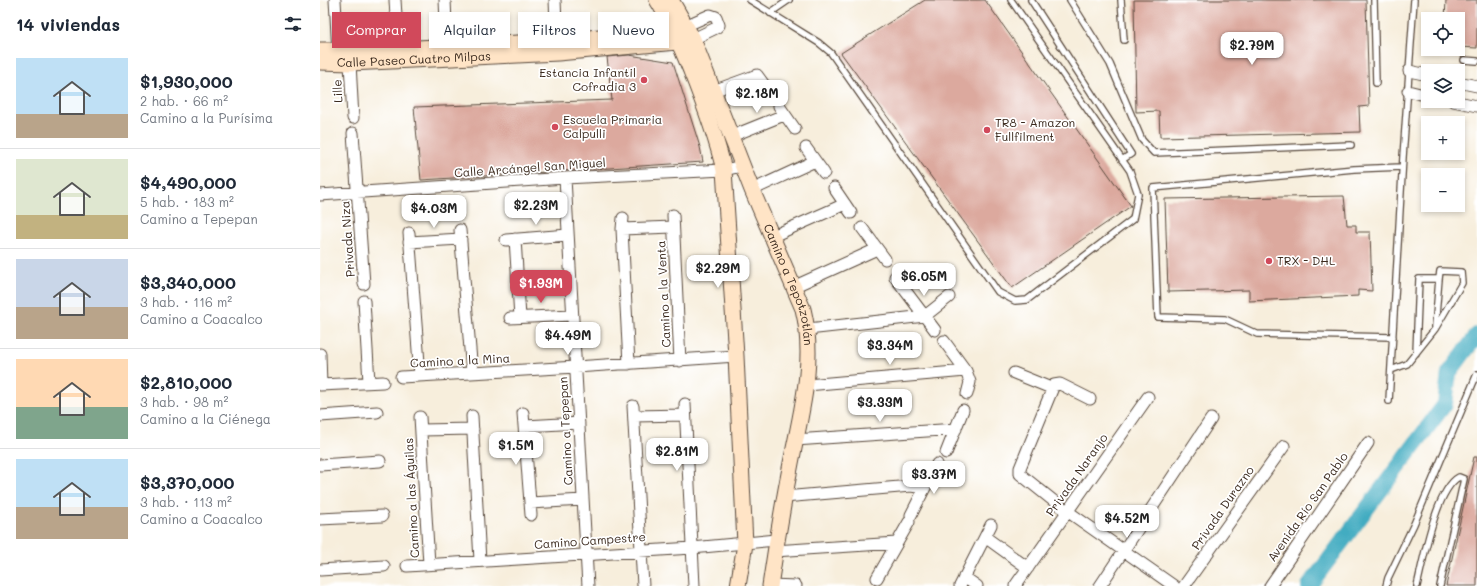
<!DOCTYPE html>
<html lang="es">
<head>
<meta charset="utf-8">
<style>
	body { margin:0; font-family:Mali,sans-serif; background:#f6f6f7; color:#1f2937; height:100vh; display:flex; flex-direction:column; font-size:15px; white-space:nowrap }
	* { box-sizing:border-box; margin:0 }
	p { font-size:13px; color:#747a83 }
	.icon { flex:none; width:22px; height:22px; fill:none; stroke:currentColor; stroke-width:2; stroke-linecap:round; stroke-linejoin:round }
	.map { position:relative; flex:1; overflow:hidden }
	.drawer { display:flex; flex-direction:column; background:#fff; width:320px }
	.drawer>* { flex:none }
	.top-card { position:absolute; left:12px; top:12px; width:380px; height:36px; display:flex; gap:8px }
	.buttons { position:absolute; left:1101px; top:12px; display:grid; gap:8px }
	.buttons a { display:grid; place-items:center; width:44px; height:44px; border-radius:0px; background:#fff; box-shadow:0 2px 6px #0003; font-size:20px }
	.price { position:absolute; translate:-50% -34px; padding:0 9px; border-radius:8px; background:#fff; color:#222; font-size:13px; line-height:26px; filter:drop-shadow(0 1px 2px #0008) }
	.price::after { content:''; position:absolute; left:50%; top:24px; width:12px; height:9px; margin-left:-6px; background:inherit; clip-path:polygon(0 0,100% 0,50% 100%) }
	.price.active { background:#d1495b; color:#fff }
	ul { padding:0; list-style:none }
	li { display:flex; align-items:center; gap:12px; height:100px; padding:0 16px }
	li+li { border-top:1px solid #e0e1e3 }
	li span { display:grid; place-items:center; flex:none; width:112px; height:80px; border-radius:0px; color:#555 }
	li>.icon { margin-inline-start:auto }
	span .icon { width:48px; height:48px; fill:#fffc; stroke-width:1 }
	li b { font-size:17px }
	h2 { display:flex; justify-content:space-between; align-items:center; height:48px; padding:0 16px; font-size:17px }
	.chip { padding:0 14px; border-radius:0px; background:#fff; box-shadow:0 2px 6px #0003; font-size:14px; line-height:36px }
	.chip.active { background:#d1495b; color:#fff }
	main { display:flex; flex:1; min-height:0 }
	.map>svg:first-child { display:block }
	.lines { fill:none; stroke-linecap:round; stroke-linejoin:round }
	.river { stroke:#42acc1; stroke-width:16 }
	.building { fill:#dca99e }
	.lane-casing { stroke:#57473a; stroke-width:8 }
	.street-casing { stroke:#57473a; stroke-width:13 }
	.secondary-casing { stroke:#57473a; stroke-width:17 }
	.lane { stroke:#fff; stroke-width:5.5 }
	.street { stroke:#fff; stroke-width:11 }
	.secondary { stroke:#ffe4c6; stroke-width:15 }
	.poi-dot { fill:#d1495b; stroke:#fff; stroke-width:1.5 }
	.labels { text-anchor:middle; stroke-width:3.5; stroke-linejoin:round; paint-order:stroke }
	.street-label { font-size:12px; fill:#3b2a1e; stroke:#fff }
	.poi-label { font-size:12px; fill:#3b2a1e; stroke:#fff; text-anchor:start }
</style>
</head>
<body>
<main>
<section class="drawer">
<h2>14 viviendas<svg class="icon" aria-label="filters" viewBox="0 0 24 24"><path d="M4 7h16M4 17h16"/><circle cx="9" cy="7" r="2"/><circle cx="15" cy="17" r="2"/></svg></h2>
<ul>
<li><span style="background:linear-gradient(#bfe0f5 70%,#b9a48a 0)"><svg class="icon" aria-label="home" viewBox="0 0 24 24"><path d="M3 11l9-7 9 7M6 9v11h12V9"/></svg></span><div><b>$1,930,000</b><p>2 hab. · 66 m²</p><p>Camino a la Purísima</p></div></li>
<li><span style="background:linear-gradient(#dfe7d0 70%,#c2b280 0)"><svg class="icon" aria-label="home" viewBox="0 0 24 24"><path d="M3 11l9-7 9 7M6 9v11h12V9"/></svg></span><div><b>$4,490,000</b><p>5 hab. · 183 m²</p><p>Camino a Tepepan</p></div></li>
<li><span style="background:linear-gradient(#c9d6e8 60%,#b9a48a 0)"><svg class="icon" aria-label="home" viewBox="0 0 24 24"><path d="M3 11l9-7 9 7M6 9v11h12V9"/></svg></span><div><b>$3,340,000</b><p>3 hab. · 116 m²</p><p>Camino a Coacalco</p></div></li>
<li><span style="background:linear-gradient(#ffd9b3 60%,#7fa58c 0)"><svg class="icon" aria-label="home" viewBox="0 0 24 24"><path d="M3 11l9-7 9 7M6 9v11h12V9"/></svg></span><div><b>$2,810,000</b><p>3 hab. · 98 m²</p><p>Camino a la Ciénega</p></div></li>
<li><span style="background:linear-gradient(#bfe0f5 60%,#b9a48a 0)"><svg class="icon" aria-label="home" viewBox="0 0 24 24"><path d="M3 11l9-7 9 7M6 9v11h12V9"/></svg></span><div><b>$3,370,000</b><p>3 hab. · 113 m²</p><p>Camino a Coacalco</p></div></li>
</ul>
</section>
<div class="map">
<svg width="1157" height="586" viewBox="0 0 1157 586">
	<rect width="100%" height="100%" fill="#fff"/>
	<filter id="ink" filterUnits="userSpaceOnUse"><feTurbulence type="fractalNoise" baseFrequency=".025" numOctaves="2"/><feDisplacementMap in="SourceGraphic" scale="8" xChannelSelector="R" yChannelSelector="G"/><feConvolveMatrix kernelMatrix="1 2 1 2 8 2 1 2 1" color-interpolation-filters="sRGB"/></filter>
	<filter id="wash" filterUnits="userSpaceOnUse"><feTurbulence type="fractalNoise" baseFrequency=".012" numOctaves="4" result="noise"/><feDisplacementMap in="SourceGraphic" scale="16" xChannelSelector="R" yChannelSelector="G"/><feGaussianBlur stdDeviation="0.9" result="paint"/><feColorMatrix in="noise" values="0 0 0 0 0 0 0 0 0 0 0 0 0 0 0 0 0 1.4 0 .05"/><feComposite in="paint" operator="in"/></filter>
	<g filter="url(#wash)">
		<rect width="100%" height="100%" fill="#f7eedc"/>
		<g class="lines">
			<path class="river" d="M989 586 1125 404 1129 373 1157 335"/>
		</g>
		<g id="blocks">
			<path class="building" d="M605 0H665L811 206 692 288 521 53Z
				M814 0H1046L1049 106 1039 107 1040 132 840 137 839 111 816 112Z
				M1126 0H1157V48L1138 47V19H1125Z
				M309 55 353 62 380 147 383 162 101 180 94 107 292 100 287 57Z
				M1024 196 1027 225H1036V232H1050L1052 291 1038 290V296L929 301V290L848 292 845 199Z
				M1154 457H1157V586H1126Z"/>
		</g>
	</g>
	<g filter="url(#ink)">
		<use href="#blocks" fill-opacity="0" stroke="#57473a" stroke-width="1"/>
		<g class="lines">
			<g class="lane-casing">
				<path id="lane" d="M430 0 499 43 511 53 678 292 695 301 707 300 813 219 818 194 810 171 691 0
					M711 0 811 154 802 160
					M750 0 790 64 822 140 834 153 1031 145
					M801 0 804 40
					M1054 0 1056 83
					M450 13 469 0
					M1144 60 1157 61
					M1115 327 1119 279
					M1073 337 937 334 905 319 838 317 833 188 1034 169 1082 167
					M1071 370 1087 364 1115 329 1142 283 1141 272 1120 271 1119 279H1099L1096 353
					M1069 401 1083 157 1094 0
					M1066 586 1068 578 1094 524 1157 374
					M1097 586C1103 561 1116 489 1139 477L1144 479 1120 586"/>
			</g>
			<g class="street-casing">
				<path id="street" d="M15 0 18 51
					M75 0 78 48
					M125 0 127 45
					M235 0 237 48
					M365 26 390 15 396 17 399 25 396 28 373 39
					M30 63 33 118
					M1089 71 1108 75
					M1138 82 1157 86
					M393 91 437 75 453 97
					M1088 91 1108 96
					M1133 101 1157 106
					M459 106 475 129
					M33 133 44 284
					M412 136 464 115
					M486 148 504 173
					M245 178 268 586
					M514 188 531 213
					M432 190 495 161
					M0 195 245 178 404 170 422 166
					M353 215 360 361
					M303 218 302 229 309 364
					M542 228 565 259
					M302 229 353 227
					M140 230 152 373
					M89 233 100 376
					M453 236 525 204
					M195 239 200 317
					M186 240 248 235
					M89 242 141 239
					M575 277 615 330
					M473 287 557 249
					M44 301 49 382
					M190 318 252 315
					M488 329 605 316 629 297
					M624 341 646 371 650 382 647 394
					M0 354 1 385
					M694 373 731 388
					M81 377 256 367 416 356
					M0 385 63 382
					M487 385 646 371
					M770 399 740 384 734 385 700 468V474L740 506 854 586
					M365 404 374 586
					M313 406 323 586
					M203 413 211 515
					M0 416 57 412
					M152 416 160 561
					M314 416 365 415
					M100 417 109 564
					M205 426 259 423
					M101 430 153 429
					M475 440 636 429
					M626 453 643 410
					M0 465 60 461
					M464 497 591 486 604 488
					M210 503 263 500
					M591 515 617 464
					M0 519 62 516
					M665 537 708 568
					M454 551 577 543
					M87 566 372 548 456 540
					M0 570 64 566
					M644 577 657 586
					M557 578 589 522
					M450 585 476 586
					M640 586 671 525
					M695 586 828 397
					M780 586 891 419
					M864 586 964 446
					M950 586 1048 443"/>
			</g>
			<g class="secondary-casing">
				<g id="secondary">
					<path d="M337 0C351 22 361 47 371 71 384 104 396 136 404 170L416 356 425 544 418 586"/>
					<path id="s1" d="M351 0 373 39 432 190 483 309C496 361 481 412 471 463 463 504 456 545 450 586"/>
					<path d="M0 50H58L237 41 353 30 362 27"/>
					<path id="s2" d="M0 62 30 63 238 53 368 41"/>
				</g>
			</g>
			<use href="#lane" class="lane"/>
			<use href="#street" class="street"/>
			<use href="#secondary" class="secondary"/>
		</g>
	</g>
	<g class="poi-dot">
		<circle cx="324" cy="80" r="4"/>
		<circle cx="235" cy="127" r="4"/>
		<circle cx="667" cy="130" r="4"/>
		<circle cx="949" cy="261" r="4"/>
	</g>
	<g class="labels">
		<g class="street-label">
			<text dy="4" stroke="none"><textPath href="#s2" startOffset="94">Calle Paseo Cuatro Milpas</textPath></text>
			<text transform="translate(18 91) rotate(-93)" y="4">Lille</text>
			<text transform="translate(210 168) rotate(-4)" y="4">Calle Arcángel San Miguel</text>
			<text transform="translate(28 239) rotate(-94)" y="4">Privada Niza</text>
			<text dy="4" stroke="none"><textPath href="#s1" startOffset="309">Camino a Tepotzotlán</textPath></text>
			<text transform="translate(344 294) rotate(-93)" y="4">Camino a la Venta</text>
			<text transform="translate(140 361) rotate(-3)" y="4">Camino a la Mina</text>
			<text transform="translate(246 431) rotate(-93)" y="4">Camino a Tepepan</text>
			<text transform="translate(757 475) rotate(-55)" y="4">Privada Naranjo</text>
			<text transform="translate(92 498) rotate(-93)" y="4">Camino a las Águilas</text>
			<text transform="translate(988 507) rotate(-55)" y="4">Avenida Río San Pablo</text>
			<text transform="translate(903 508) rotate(-55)" y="4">Privada Durazno</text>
			<text transform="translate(270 541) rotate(-4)" y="4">Camino Campestre</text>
		</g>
		<g class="poi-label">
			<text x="316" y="77" text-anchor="end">Estancia Infantil<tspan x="316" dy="14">Cofradia 3</tspan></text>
			<text x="243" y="124">Escuela Primaria<tspan x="243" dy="14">Calpulli</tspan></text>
			<text x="675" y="127">TR8 - Amazon<tspan x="675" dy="14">Fullfilment</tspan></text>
			<text x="957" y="265">TRX - DHL</text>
		</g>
	</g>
</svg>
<div class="buttons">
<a><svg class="icon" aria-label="locate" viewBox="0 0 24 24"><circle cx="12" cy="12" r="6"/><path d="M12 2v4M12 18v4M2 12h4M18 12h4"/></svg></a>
<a><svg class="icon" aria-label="layers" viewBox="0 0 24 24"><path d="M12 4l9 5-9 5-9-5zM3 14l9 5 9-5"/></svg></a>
<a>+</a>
<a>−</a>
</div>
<b class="price" style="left:932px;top:66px">$2.79M</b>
<b class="price" style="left:437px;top:114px">$2.18M</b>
<b class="price" style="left:216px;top:226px">$2.23M</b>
<b class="price" style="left:114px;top:229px">$4.03M</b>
<b class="price" style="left:398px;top:289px">$2.29M</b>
<b class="price" style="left:604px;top:297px">$6.05M</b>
<b class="price active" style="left:221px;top:304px">$1.93M</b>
<b class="price" style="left:248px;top:356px">$4.49M</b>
<b class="price" style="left:570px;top:366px">$3.34M</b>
<b class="price" style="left:560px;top:423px">$3.33M</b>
<b class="price" style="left:196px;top:466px">$1.5M</b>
<b class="price" style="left:357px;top:472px">$2.81M</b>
<b class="price" style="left:614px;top:495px">$3.37M</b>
<b class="price" style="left:807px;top:539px">$4.52M</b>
<div class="top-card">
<a class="chip active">Comprar</a>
<a class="chip">Alquilar</a>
<a class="chip">Filtros</a>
<a class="chip">Nuevo</a>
</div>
</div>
</main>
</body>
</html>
